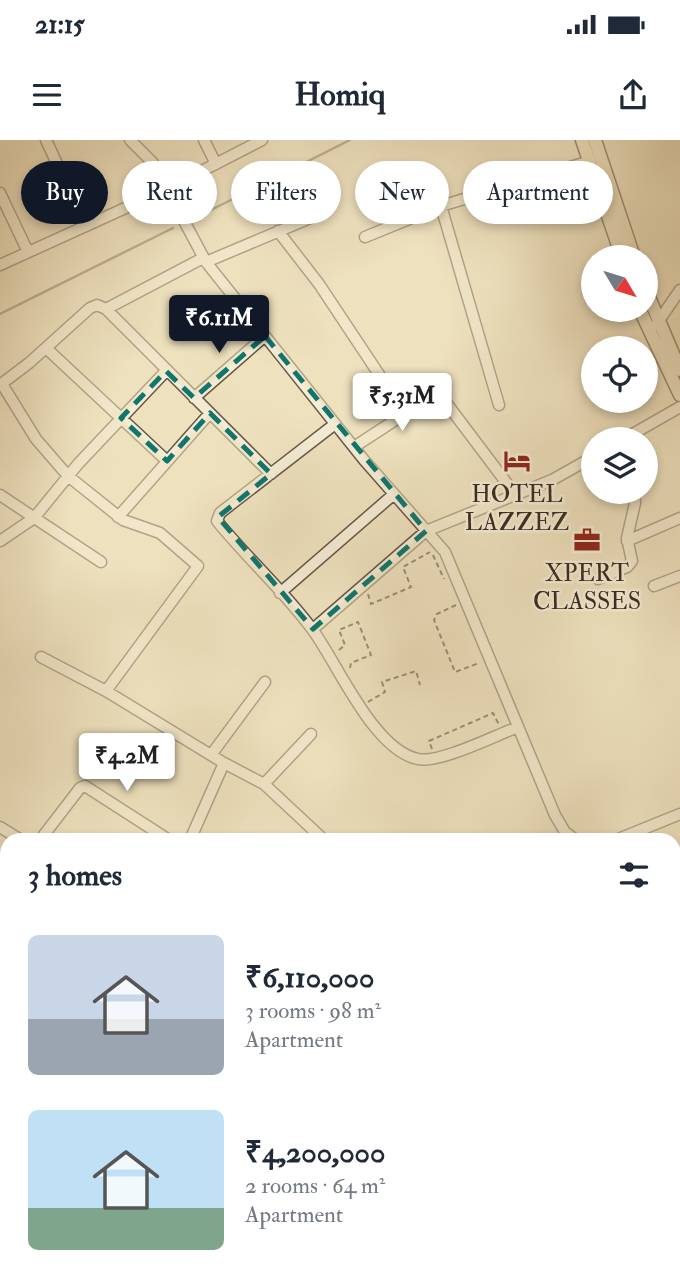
<!DOCTYPE html>
<html lang="en">
<head>
<meta charset="utf-8">
<style>
	body { margin:0; font-family:"IM FELL Double Pica",serif; background:#f6f6f7; color:#1f2937; height:100vh; display:flex; flex-direction:column; font-size:26px; white-space:nowrap }
	* { box-sizing:border-box; margin:0 }
	p { font-size:23px; color:#747a83 }
	.icon { flex:none; width:38px; height:38px; fill:none; stroke:currentColor; stroke-width:2; stroke-linecap:round; stroke-linejoin:round }
	.map { position:relative; flex:1; overflow:hidden }
	.details { position:absolute; left:0px; top:693px; width:681px; height:448px; display:flex; flex-direction:column; background:#fff; border-radius:21px 21px 0 0; box-shadow:0 4px 10px #0003 }
	.details>* { flex:none }
	.top-card { position:absolute; left:21px; top:21px; width:639px; height:63px; display:flex; gap:14px }
	.needle { width:46px; rotate:128deg }
	.buttons { position:absolute; left:581px; top:105px; display:grid; gap:14px }
	.buttons a { display:grid; place-items:center; width:77px; height:77px; border-radius:50%; background:#fff; box-shadow:0 4px 10px #0003; font-size:35px }
	.price { position:absolute; translate:-50% -60px; padding:0 16px; border-radius:7px; background:#fff; color:#222; font-size:23px; line-height:46px; filter:drop-shadow(0 2px 4px #0008) }
	.price::after { content:''; position:absolute; left:50%; top:42px; width:21px; height:16px; margin-left:-10px; background:inherit; clip-path:polygon(0 0,100% 0,50% 100%) }
	.price.active { background:#111827; color:#fff }
	ul { padding:0; list-style:none }
	li { display:flex; align-items:center; gap:21px; height:175px; padding:0 28px }
	li span { display:grid; place-items:center; flex:none; width:196px; height:140px; border-radius:10px; color:#555 }
	li>.icon { margin-inline-start:auto }
	span .icon { width:84px; height:84px; fill:#fffc; stroke-width:1 }
	li b { font-size:30px }
	h2 { display:flex; justify-content:space-between; align-items:center; height:84px; padding:0 28px; font-size:30px }
	.chip { padding:0 24px; border-radius:32px; background:#fff; box-shadow:0 4px 10px #0003; font-size:24px; line-height:63px }
	.chip.active { background:#111827; color:#fff }
	.status { display:flex; justify-content:space-between; align-items:center; height:49px; padding:0 35px; background:#fff; direction:ltr }
	.status svg { height:19px; fill:currentColor }
	header { display:flex; justify-content:space-between; align-items:center; height:91px; padding:0 28px; background:#fff; font-size:32px; font-weight:700 }
	.map>svg:first-child { display:block }
	.lines { fill:none; stroke-linecap:round; stroke-linejoin:round }
	.stream { stroke:#82735f; stroke-width:2.5 }
	.minor-casing { stroke:#685848; stroke-width:13 }
	.major-casing { stroke:#3b2a21; stroke-width:15 }
	.path { stroke:#3b2a21; stroke-width:2; stroke-dasharray:5 3.5; stroke-linecap:butt }
	.minor { stroke:#f4ecd5; stroke-width:10 }
	.major { stroke:#eee1be; stroke-width:12 }
	.marked { fill:none; stroke:#0f766e; stroke-width:5; stroke-dasharray:14 9; stroke-linejoin:round }
	.labels { text-anchor:middle; stroke-width:5; stroke-linejoin:round; paint-order:stroke }
	.poi-label { font-size:24px; fill:#3b2a21; stroke:#f4ecd5 }
</style>
</head>
<body>
<div class="status"><b>21:15</b><svg viewBox="0 0 49 12"><path d="M0 12V9h3v3zM5 12V6h3v6zM10 12V3h3v9zM15 12V0h3v12zM26 1h20v11H26zM47 4h2v5h-2z"/></svg></div>
<header><svg class="icon" aria-label="menu" viewBox="0 0 24 24"><path d="M4 6h16M4 12h16M4 18h16"/></svg>Homiq<svg class="icon" aria-label="share" viewBox="0 0 24 24"><path d="M12 15V3M7 8l5-5 5 5M5 13v7h14v-7"/></svg></header>
<div class="map">
<svg width="680" height="1141" viewBox="0 0 680 1141">
	<rect width="100%" height="100%" fill="#eee1be"/>
	<filter id="stains"><feTurbulence type="fractalNoise" baseFrequency=".00286" numOctaves="4"/><feColorMatrix values="0 0 0 0 .2 0 0 0 0 .09 0 0 0 0 .02 0 0 0 .5 -.17"/></filter>
	<radialGradient id="worn" r=".72"><stop offset=".6" stop-color="#630" stop-opacity="0"/><stop offset="1" stop-color="#630" stop-opacity=".3"/></radialGradient>
	<g class="lines">
		<path class="stream" d="M187 82 350 0
			M0 174 173 88"/>
		<g class="minor-casing">
			<path id="minor" d="M46 0 86 86
				M130 0 153 23 206 122 364 320 445 412 555 675 565 692 576 700
				M204 0 216 24
				M0 53 28 112
				M441 66 499 265
				M278 91 319 144 404 272
				M365 97 441 66 590 21
				M206 122 315 76
				M0 125 165 50 262 0
				M106 169 271 334
				M656 185 680 150
				M46 208 167 321
				M2 244 36 299 68 336 123 380 160 393 198 426 106 551
				M0 245 29 223 90 168 97 165 106 169 203 118
				M194 258 265 196
				M335 284 220 373 217 381C247 418 284 451 312 489 337 522 373 610 418 619 439 624 496 595 518 587
				M624 299 680 267
				M354 307 438 252 515 354
				M0 355 101 422
				M118 377 210 273
				M0 401 34 378 78 324 166 231
				M627 401 680 378
				M598 439 627 427 632 421 627 398 635 363 634 352
				M654 446 680 436
				M280 453 394 354
				M313 489 426 391 552 340 593 317
				M41 517 106 551 224 623
				M211 615 265 542
				M264 644 311 594
				M0 687 21 700
				M40 700 80 648 85 646 169 700
				M190 700 224 623 264 644 324 700
				M616 700 680 674
				M0 761 7 750
				M0 776 7 781
				M0 796 7 804
				M0 815 7 822
				M674 1123 680 1118
				M103 1134 107 1141
				M301 1134 306 1141
				M328 1134 334 1141
				M615 1134 617 1141
				M199 1141 207 1134
				M650 1141 659 1134"/>
		</g>
		<g class="major-casing">
			<path id="major" d="M582 0 622 117
				M595 0 634 117
				M646 150 680 230
				M640 170 680 255
				M674 825 680 823
				M674 840 680 837
				M0 1031 7 1030
				M0 1044 7 1043
				M315 1134 321 1141"/>
		</g>
		<path class="path" d="M433 415 444 439
			M368 454 371 464 411 447 403 427 430 412
			M456 465 437 474 434 480 455 532 479 523
			M339 510 345 505 339 490 358 482 371 515 351 523 350 528
			M368 562 385 552 382 542 416 531 420 545
			M432 609 429 601 493 573 499 585"/>
		<use href="#minor" class="minor"/>
		<use href="#major" class="major"/>
	</g>
	<path d="M0 0H680V1141H0ZM265 196 426 391 313 489 218 377 271 334 210 273 167 321 121 278 166 231 194 258Z" fill="#eee1be" fill-opacity=".55" fill-rule="evenodd"/>
	<path class="marked" d="M265 196 426 391 313 489 218 377 271 334 210 273 167 321 121 278 166 231 194 258Z"/>
	<defs>
		<g id="hotel-bare" transform="scale(2.1)"><path d="M-6-4.5h1.5V1H6V5H4.5V3h-9V5H-6ZM-4 0a1.8 1.8 0 1 1 3.6 0ZM.5 0V-2.5h3Q6-2.5 6 0Z" fill="#8f2418" stroke="#f4ecd5" stroke-width="2.5" paint-order="stroke"/></g>
		<g id="office-bare" transform="scale(2.1)"><path d="M-6-3h4V-5.5h4V-3h4V5H-6ZM-1-4.5V-3h2v-1.5ZM-6 0V1H6V0Z" fill="#8f2418" stroke="#f4ecd5" stroke-width="2.5" paint-order="stroke"/></g>
	</defs>
	<g fill-rule="evenodd">
		<use href="#hotel-bare" x="517" y="321"/>
		<use href="#office-bare" x="587" y="400"/>
	</g>
	<g class="labels">
		<g class="poi-label">
			<text x="517" y="362">HOTEL<tspan x="517" dy="28">LAZZEZ</tspan></text>
			<text x="587" y="441">XPERT<tspan x="587" dy="28">CLASSES</tspan></text>
		</g>
	</g>
	<rect width="100%" height="100%" filter="url(#stains)"/>
	<rect width="100%" height="100%" fill="url(#worn)"/>
</svg>
<div class="buttons">
<a><svg class="needle" viewBox="-14 -14 28 28"><path d="M0-13l5 13h-10z" fill="#e53935"/><path d="M0 13l5-13h-10z" fill="#747a83"/></svg></a>
<a><svg class="icon" aria-label="locate" viewBox="0 0 24 24"><circle cx="12" cy="12" r="6"/><path d="M12 2v4M12 18v4M2 12h4M18 12h4"/></svg></a>
<a><svg class="icon" aria-label="layers" viewBox="0 0 24 24"><path d="M12 4l9 5-9 5-9-5zM3 14l9 5 9-5"/></svg></a>
</div>
<b class="price active" style="left:219px;top:215px">₹6.11M</b>
<b class="price" style="left:402px;top:293px">₹5.31M</b>
<b class="price" style="left:127px;top:653px">₹4.2M</b>
<div class="top-card">
<a class="chip active">Buy</a>
<a class="chip">Rent</a>
<a class="chip">Filters</a>
<a class="chip">New</a>
<a class="chip">Apartment</a>
</div>
<section class="details">
<h2>3 homes<svg class="icon" aria-label="filters" viewBox="0 0 24 24"><path d="M4 7h16M4 17h16"/><circle cx="9" cy="7" r="2"/><circle cx="15" cy="17" r="2"/></svg></h2>
<ul>
<li><span style="background:linear-gradient(#c9d6e8 60%,#9aa5b1 0)"><svg class="icon" aria-label="home" viewBox="0 0 24 24"><path d="M3 11l9-7 9 7M6 9v11h12V9"/></svg></span><div><b>₹6,110,000</b><p>3 rooms · 98 m²</p><p>Apartment</p></div></li>
<li><span style="background:linear-gradient(#bfe0f5 70%,#7fa58c 0)"><svg class="icon" aria-label="home" viewBox="0 0 24 24"><path d="M3 11l9-7 9 7M6 9v11h12V9"/></svg></span><div><b>₹4,200,000</b><p>2 rooms · 64 m²</p><p>Apartment</p></div></li>
</ul>
</section>
</div>
</body>
</html>
